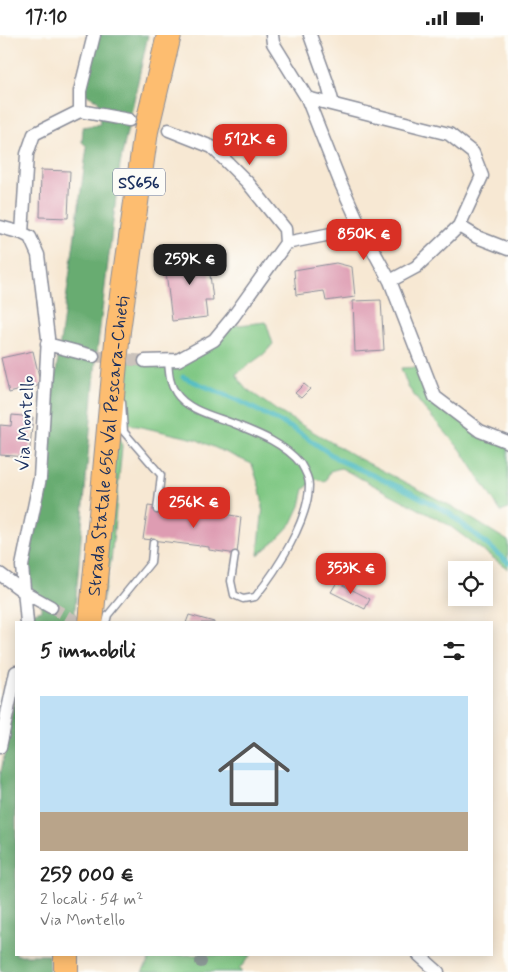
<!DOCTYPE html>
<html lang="it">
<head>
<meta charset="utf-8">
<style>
	body { margin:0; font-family:Mynerve,sans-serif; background:#f2f2f2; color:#222; height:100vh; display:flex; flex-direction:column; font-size:19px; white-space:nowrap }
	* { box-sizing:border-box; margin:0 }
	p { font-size:16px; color:#767676 }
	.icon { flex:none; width:28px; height:28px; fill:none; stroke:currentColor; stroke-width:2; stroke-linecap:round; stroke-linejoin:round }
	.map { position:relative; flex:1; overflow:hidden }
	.sheet { position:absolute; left:15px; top:586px; width:478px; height:335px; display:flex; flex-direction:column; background:#fff; border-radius:0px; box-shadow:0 2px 12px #0003 }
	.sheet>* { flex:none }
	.tools { position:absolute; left:448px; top:526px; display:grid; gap:10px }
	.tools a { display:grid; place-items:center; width:45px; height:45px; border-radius:0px; background:#fff; box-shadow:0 2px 12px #0003; font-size:25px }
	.price { position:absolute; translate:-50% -42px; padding:0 11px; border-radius:10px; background:#d93025; color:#fff; font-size:16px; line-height:32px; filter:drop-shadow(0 1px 2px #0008) }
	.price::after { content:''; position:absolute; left:50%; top:30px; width:15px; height:11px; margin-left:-8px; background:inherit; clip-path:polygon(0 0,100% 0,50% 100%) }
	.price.active { background:#222; color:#fff }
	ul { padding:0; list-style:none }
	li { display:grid; align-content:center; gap:10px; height:265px; padding:0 25px }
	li+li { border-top:1px solid #e0e0e0 }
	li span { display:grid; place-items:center; height:155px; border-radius:0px; color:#555 }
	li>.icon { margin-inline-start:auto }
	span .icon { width:90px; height:90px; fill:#fffc; stroke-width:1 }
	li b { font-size:21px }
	h2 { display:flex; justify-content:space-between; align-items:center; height:60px; padding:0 25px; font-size:21px }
	.status { display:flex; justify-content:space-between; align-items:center; height:35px; padding:0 25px; background:#fff; direction:ltr }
	.status svg { height:14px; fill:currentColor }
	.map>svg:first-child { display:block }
	.green { fill:#7fc783; stroke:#4d7b70 }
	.forest { fill:#67ac71; stroke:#416e68 }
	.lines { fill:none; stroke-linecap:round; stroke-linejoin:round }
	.stream { stroke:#4ab9c0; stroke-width:5 }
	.building { fill:#de9cb2 }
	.street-tunnel { stroke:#cbc3bc; stroke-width:12; stroke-dasharray:12 6; stroke-linecap:butt }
	.lane-casing { stroke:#898c98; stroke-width:9 }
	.street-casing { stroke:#898c98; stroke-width:15 }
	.highway-casing { stroke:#898c98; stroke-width:26 }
	.lane { stroke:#fff; stroke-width:6 }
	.street { stroke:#fff; stroke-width:12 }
	.highway { stroke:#fdbd6f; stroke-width:24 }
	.tree { fill:#8e9c99 }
	.labels { text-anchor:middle; stroke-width:4; stroke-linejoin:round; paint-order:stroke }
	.shield { fill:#fdfcf7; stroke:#5f6c8c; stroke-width:1 }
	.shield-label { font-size:16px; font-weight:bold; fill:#1b2f5e }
	.street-label { font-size:18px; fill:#1b2f5e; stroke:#fdfcf7 }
</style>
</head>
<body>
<div class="status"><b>17:10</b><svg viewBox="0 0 49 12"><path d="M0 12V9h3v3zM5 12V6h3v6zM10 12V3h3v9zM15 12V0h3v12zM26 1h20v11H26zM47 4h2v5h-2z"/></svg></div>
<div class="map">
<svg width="508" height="937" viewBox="0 0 508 937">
	<rect width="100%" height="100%" fill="#fdfcf7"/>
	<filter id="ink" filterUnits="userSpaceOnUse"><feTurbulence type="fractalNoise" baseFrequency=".02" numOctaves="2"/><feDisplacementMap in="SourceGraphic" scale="10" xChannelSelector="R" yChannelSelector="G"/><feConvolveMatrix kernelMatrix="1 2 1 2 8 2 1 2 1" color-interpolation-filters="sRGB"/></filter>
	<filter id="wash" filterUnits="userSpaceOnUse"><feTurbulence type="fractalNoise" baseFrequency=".0096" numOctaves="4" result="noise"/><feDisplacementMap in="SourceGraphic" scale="20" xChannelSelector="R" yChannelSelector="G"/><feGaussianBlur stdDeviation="1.12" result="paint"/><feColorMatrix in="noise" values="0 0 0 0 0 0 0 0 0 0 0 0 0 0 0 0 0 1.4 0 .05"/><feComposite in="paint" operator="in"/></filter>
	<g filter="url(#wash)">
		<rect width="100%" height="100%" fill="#f7e8d3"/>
		<path class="green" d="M266 287 273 309 264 319 236 339 244 352 276 375 358 423 451 471 508 506V534L447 489 341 433 330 436 325 447 317 444 304 454 300 471 292 488 278 503 258 520 263 471 260 454 252 429 195 404 128 389C122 369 124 347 124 326L172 329 230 291Z
			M422 332 436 363 508 409V474L501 477 461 415 422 371 408 352 401 333Z
			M116 387 122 411 111 526 102 567Z
			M152 920H251L239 934 242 937H142Z"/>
		<path class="forest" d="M96 0H148L120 130 96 325 74 587 30 588 32 578 41 575V564C29 553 30 550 29 534L87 112 82 107 83 92 100 89 98 66 82 57Z
			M16 656V920H48L49 937H1L0 933V742Z"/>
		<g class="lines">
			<path class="stream" d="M183 342 237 365 294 394 339 425 408 456 449 478 508 527"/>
		</g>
		<g id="blocks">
			<path class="building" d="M41 135 70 136 68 183 40 182Z
				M207 214 213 265H205L207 282 172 286 165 229 183 227 182 217Z
				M336 228 352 232 355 262 326 266 324 256 296 260 294 235Z
				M381 265 384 315 355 317 353 266Z
				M33 316 41 350 9 358 1 323Z
				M304 349 310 354 301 363 295 358Z
				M12 380 33 382 29 422 0 420V390L11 391Z
				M148 471 213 480V477L241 482 237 519 209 515V512L143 504Z
				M337 547 370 564 365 574 331 557Z
				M189 580 214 587V588H186Z"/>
		</g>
	</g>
	<g filter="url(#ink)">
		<use href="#blocks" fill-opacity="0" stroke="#898c98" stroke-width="1"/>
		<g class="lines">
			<path class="street-tunnel" d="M129 85 169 95
				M93 321 145 326
				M51 572 79 588"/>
			<g class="lane-casing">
				<path id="lane" d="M168 326C169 337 169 348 176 358 187 375 214 381 232 388 257 398 284 408 301 429 304 434 309 444 309 450 309 485 277 535 255 562L243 564 234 560 231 546 235 520
					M122 367 124 397 161 440 157 475
					M106 588 108 580 151 527 153 507"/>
			</g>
			<g class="street-casing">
				<path id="street" d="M272 0 273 8 307 63 341 149 361 193 390 246 435 362 480 396 508 407
					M310 0 327 47 333 69
					M307 63 449 99 473 118 482 141 459 191 416 232 390 246
					M80 76 129 85
					M459 191 477 202 508 214
					M0 192 22 198 30 202 38 220 48 303 40 443 22 531 27 588
					M22 198 27 119 34 99 80 76V56L94 0
					M286 208 361 193
					M47 309 93 321
					M145 326 178 325 214 305 233 282 286 208 285 194 248 148 212 112 169 95
					M0 539 24 557 51 572
					M0 712 16 637
					M419 920 438 937"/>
			</g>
			<g class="highway-casing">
				<g id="highway">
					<path id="s1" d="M91 588 118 296 146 96 169 0"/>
					<path d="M66 920V937"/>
				</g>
			</g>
			<use href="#lane" class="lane"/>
			<use href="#street" class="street"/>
			<use href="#highway" class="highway"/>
		</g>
		<circle class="tree" cx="201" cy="927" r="6"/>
	</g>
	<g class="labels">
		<rect class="shield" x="113" y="133.5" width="52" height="27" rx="4"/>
		<g class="shield-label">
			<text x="139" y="153">SS656</text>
		</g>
		<g class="street-label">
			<text transform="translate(25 388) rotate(-87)" y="6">Via Montello</text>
			<text dy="6" stroke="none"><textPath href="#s1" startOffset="178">Strada Statale 656 Val Pescara-Chieti</textPath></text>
		</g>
	</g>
</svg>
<div class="tools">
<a><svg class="icon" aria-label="locate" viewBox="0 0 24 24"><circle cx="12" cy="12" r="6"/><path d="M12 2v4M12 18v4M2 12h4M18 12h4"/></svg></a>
</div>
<b class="price" style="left:250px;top:131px">512K €</b>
<b class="price" style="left:364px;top:226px">850K €</b>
<b class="price active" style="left:190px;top:251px">259K €</b>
<b class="price" style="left:194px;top:494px">256K €</b>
<b class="price" style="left:351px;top:560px">353K €</b>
<section class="sheet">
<h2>5 immobili<svg class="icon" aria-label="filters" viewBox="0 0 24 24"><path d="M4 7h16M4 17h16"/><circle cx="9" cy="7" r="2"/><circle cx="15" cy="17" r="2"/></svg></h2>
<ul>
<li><span style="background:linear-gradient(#bfe0f5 75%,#b9a48a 0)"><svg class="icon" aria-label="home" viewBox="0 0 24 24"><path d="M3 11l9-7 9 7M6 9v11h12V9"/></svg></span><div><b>259 000 €</b><p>2 locali · 54 m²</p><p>Via Montello</p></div></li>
</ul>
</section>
</div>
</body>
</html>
